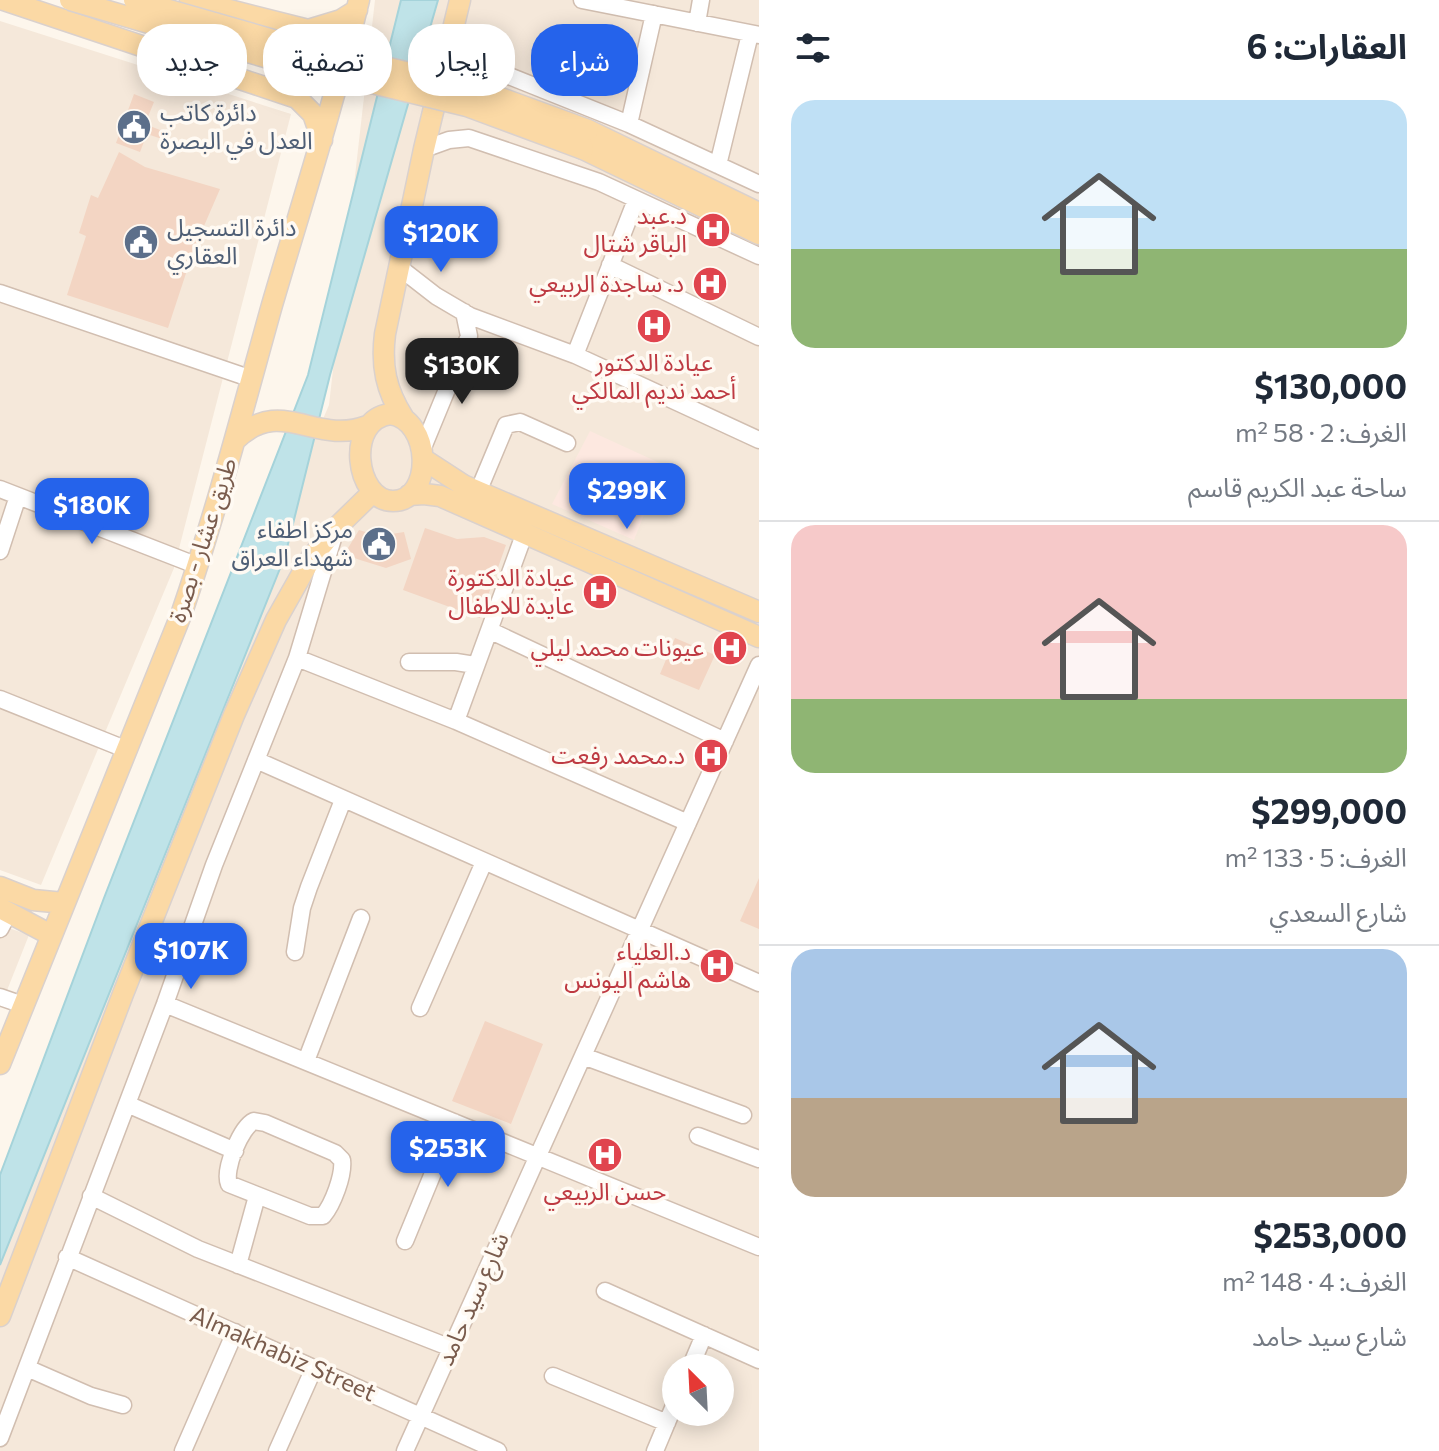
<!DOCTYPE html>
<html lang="ar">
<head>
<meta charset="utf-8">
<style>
	body { margin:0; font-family:Commissioner,"Noto Sans Arabic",sans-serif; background:#f6f6f7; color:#1f2937; direction:rtl; height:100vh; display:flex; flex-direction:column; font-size:30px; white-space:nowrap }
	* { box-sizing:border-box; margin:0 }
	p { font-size:26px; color:#747a83 }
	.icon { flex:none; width:44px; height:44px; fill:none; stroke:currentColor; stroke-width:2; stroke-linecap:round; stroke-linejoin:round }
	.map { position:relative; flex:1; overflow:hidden; direction:ltr }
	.sheet { display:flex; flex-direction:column; background:#fff; width:680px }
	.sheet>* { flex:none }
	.top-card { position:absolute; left:24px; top:24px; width:614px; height:72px; direction:rtl; display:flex; gap:16px }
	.needle { width:52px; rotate:336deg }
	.tools { position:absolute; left:662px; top:1354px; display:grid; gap:16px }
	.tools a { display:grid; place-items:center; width:72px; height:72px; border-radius:50%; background:#fff; box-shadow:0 4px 20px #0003; font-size:40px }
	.price { position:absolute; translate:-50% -68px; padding:0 18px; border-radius:16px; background:#2563eb; color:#fff; font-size:26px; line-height:52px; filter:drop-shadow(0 2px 4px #0008) }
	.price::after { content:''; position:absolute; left:50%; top:48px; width:24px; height:18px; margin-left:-12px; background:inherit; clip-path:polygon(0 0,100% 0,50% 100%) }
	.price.active { background:#222; color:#fff }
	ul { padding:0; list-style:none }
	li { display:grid; align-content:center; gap:16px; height:424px; padding:0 32px }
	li+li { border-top:2px solid #e0e1e3 }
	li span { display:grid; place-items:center; height:248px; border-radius:24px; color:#555 }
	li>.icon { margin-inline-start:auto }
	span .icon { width:144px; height:144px; fill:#fffc; stroke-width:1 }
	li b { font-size:34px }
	h2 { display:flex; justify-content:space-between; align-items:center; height:96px; padding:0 32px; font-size:34px }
	.tag { padding:0 28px; border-radius:32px; background:#fff; box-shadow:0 4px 20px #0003; font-size:28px; line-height:72px }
	.tag.active { background:#2563eb; color:#fff }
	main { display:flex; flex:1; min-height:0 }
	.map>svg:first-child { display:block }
	.residential { fill:#f5e8da; fill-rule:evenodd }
	.commercial { fill:#fde8e0 }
	.water { fill:#bfe3e8; stroke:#a5d3da; stroke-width:2 }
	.building { fill:#f3d5c3 }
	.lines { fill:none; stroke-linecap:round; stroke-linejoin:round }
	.minor-casing { stroke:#d1beb0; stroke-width:19 }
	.major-casing { stroke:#dad1cd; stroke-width:23 }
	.minor { stroke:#fff; stroke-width:16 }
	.major { stroke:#fbd9a5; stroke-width:20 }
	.major-bridge-casing { stroke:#dad1cd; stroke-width:23; stroke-linecap:butt }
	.major-bridge { stroke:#fbd9a5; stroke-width:20 }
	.labels { text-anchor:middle; stroke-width:7; stroke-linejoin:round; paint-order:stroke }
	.service-label { font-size:24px; fill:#4e5e75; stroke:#fffaf3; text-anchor:start }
	.health-label { font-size:24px; fill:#be3a42; stroke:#fffaf3; text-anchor:end }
	.street-label { font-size:24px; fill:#7a5c4d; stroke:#fffaf3 }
</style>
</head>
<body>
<main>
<section class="sheet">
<h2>العقارات: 6<svg class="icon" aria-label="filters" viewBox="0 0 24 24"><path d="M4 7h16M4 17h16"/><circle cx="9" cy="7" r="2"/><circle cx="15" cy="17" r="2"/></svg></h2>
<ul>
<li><span style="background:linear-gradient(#bfe0f5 60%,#8fb573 0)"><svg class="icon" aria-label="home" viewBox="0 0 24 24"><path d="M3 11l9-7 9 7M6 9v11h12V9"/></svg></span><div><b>$130,000</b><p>الغرف: 2 · 58 m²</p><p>ساحة عبد الكريم قاسم</p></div></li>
<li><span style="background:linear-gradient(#f6c9c9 70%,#8fb573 0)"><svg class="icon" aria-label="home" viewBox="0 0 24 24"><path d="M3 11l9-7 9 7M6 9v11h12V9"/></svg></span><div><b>$299,000</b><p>الغرف: 5 · 133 m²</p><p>شارع السعدي</p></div></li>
<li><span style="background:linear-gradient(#a9c7e8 60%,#b9a48a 0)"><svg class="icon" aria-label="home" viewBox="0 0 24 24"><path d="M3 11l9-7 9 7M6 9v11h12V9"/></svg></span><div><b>$253,000</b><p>الغرف: 4 · 148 m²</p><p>شارع سيد حامد</p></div></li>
</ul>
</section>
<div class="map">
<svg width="759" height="1451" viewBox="0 0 759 1451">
	<rect width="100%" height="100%" fill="#fdf6ec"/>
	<path class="residential" d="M375 0H759V1451H0V1172L329 405ZM676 1368H720V1412H676Z
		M0 21 291 114 174 568 41 885 0 870Z
		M0 925 29 935 0 1008Z"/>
	<path class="commercial" d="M590 431 664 465 634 540 552 504Z"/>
	<path class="water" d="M401 0H438L330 375 285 556 0 1265V1175L104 898 308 375Z"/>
	<path class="building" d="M134 94 154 102 145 124 165 132 162 139 147 134 140 152 116 143Z
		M119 152 145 167 220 189 194 249 168 328 67 295 86 236 79 233 91 195 98 198Z
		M425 528 457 539 484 537 506 545 480 618 403 590Z
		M359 530 379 536 404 532 411 559 386 568 357 559 345 553Z
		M675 638 715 655 699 690 660 674Z
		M759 878V929L740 921Z
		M485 1021 543 1044 511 1124 452 1101Z"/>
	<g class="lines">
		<g class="minor-casing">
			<path id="minor" d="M582 0 759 35
				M697 23 701 0
				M454 24 464 46 489 68 629 124 759 184
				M629 124 654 14
				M424 149 449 140 469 138 599 182 759 256
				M718 165 750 34
				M610 265 759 337
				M400 268 436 296 470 316 575 355 759 440
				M0 293 252 379
				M575 355 636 200
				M422 450 469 336 464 312
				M0 489 198 566
				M478 492 506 425 520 422 567 443
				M0 551 18 496
				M491 631 725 741
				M297 658 456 721 688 823
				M409 662H456L475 665
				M0 699 125 749
				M456 721 525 532
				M256 760 759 983
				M0 929 9 912
				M295 952 302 908 309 887 343 800
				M0 997 23 1005
				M165 1004 759 1247
				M420 1008 484 862
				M583 1056 743 1115
				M306 1061 361 918
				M127 1104 235 1151
				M254 1121 265 1123 335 1153 342 1160C344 1175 333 1204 323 1216H310L229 1184C223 1170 241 1127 254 1121Z
				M698 1136 759 1159
				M91 1196 198 1249 451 1348
				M405 1241 454 1122
				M67 1257 498 1451
				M238 1265 257 1196
				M605 1291 759 1360
				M27 1368 91 1396 123 1405
				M690 1368 704 1335
				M553 1376 667 1423
				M0 1438 165 1004 214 865 297 658 335 532
				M183 1451 235 1332
				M277 1451 314 1368
				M405 1451 759 665
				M655 1451 676 1401"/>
		</g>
		<g class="major-casing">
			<path id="major" d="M4 0 297 98 313 114 322 140
				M190 0 308 30 341 20 357 10
				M588 130 759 213
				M583 149 759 234
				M390 414C432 419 434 501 393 501 355 501 345 420 390 414Z
				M403 417C386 390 381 366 385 334L424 149 460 0
				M235 440C281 395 315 446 367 426
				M423 459 463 485 759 612
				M409 495 424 494 440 496 759 637
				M0 887 33 900 64 903
				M0 908 51 935
				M0 1064 181 615C216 513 243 409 272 305 302 203 334 103 359 0
				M0 1316 123 994 234 715 276 620 311 558 336 528 373 492"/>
		</g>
		<use href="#minor" class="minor"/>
		<use href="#major" class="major"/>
		<g class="major-bridge-casing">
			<path id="major-bridge" d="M70 0 265 57 467 106 583 149
				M134 0 284 43 476 89 588 130"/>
		</g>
		<use href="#major-bridge" class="major-bridge"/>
	</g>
	<defs>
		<g id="civic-disc" transform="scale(1.8)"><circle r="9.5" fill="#5c6f8a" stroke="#fffaf3"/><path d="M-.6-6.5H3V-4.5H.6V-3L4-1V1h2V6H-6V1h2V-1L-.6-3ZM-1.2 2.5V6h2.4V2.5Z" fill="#fff"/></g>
		<g id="hospital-disc" transform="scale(1.8)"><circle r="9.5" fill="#e0444e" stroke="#fffaf3"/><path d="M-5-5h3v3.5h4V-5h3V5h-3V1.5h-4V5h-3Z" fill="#fff"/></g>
	</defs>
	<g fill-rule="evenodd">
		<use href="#civic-disc" x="134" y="127"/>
		<use href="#hospital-disc" x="713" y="230"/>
		<use href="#civic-disc" x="141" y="242"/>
		<use href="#hospital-disc" x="710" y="284"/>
		<use href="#hospital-disc" x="654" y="326"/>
		<use href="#civic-disc" x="379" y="544"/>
		<use href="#hospital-disc" x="600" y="592"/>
		<use href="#hospital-disc" x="730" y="648"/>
		<use href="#hospital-disc" x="711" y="756"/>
		<use href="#hospital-disc" x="717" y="966"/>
		<use href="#hospital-disc" x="605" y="1155"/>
	</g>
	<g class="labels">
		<g class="service-label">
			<text x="160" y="121">دائرة كاتب<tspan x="160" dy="28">العدل في البصرة</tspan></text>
			<text x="167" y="236">دائرة التسجيل<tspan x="167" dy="28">العقاري</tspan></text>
			<text x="353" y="538" text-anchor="end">مركز اطفاء<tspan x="353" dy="28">شهداء العراق</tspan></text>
		</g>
		<g class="health-label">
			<text x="687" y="224">د.عبد<tspan x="687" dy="28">الباقر شتال</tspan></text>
			<text x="684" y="292">د. ساجدة الربيعي</text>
			<text x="654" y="371" text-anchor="middle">عيادة الدكتور<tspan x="654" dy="28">أحمد نديم المالكي</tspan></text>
			<text x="574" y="586">عيادة الدكتورة<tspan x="574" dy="28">عايدة للاطفال</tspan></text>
			<text x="704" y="656">عيونات محمد ليلي</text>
			<text x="685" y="764">د.محمد رفعت</text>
			<text x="691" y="960">د.العلياء<tspan x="691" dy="28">هاشم اليونس</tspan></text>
			<text x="605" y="1200" text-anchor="middle">حسن الربيعي</text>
		</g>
		<g class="street-label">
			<text transform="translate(203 540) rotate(-72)" y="8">طريق عشار - بصرة</text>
			<text transform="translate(473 1299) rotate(-66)" y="8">شارع سيد حامد</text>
			<text transform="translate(283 1354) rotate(24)" y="8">Almakhabiz Street</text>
		</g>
	</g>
</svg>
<div class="tools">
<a><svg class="needle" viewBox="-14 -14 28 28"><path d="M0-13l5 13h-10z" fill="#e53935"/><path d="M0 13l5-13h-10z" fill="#747a83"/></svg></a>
</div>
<b class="price" style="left:441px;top:274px">$120K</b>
<b class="price active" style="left:462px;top:406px">$130K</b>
<b class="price" style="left:627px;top:531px">$299K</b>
<b class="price" style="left:92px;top:546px">$180K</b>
<b class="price" style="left:191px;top:991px">$107K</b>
<b class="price" style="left:448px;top:1189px">$253K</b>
<div class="top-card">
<a class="tag active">شراء</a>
<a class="tag">إيجار</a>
<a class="tag">تصفية</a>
<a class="tag">جديد</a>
</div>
</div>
</main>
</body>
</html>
